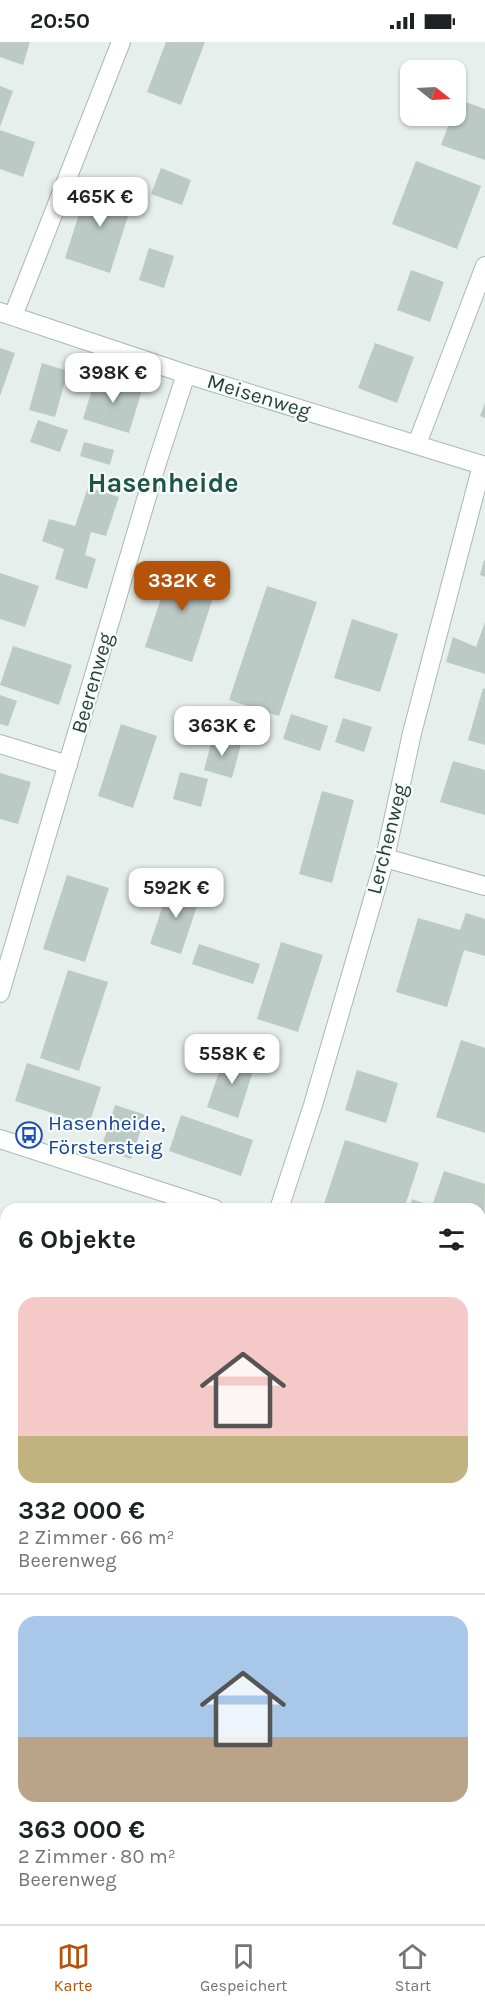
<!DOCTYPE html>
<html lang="de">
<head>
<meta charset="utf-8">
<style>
	body { margin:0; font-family:Karla,sans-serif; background:#f6f6f6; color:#202124; height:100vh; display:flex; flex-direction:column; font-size:22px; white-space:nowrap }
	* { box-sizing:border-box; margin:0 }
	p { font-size:20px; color:#757577 }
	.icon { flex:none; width:33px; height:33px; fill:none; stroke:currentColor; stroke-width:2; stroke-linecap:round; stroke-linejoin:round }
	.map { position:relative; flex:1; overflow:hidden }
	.drawer { position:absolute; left:0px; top:1161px; width:486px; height:722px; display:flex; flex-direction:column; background:#fff; border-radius:18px 18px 0 0; box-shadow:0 2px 4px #0004 }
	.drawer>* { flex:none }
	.needle { width:39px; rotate:108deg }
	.controls { position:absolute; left:400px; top:18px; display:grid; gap:12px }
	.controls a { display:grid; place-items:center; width:66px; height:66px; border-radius:12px; background:#fff; box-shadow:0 2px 4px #0004; font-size:30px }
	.price { position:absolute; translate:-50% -51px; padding:0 14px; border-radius:12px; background:#fff; color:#222; font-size:20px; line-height:39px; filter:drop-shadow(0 2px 3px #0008) }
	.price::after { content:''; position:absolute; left:50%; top:36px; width:18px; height:14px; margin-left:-9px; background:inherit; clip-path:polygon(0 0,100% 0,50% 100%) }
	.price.current { background:#b45309; color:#fff }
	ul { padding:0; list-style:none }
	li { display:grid; align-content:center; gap:12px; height:318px; padding:0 18px }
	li+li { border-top:2px solid #e0e0e0 }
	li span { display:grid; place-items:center; height:186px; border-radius:18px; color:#555 }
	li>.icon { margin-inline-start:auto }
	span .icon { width:108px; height:108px; fill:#fffc; stroke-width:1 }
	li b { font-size:26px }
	h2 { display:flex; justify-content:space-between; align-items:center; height:72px; padding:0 18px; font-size:26px }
	.status { display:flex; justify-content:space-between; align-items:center; height:42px; padding:0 30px; background:#fff; direction:ltr }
	.status svg { height:16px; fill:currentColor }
	.dock { display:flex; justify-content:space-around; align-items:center; height:84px; border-top:2px solid #e0e0e0; background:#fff; font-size:16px; color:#757577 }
	.dock a { display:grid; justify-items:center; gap:3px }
	.dock .current { color:#b45309 }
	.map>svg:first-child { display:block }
	.green { fill:#bfe0c8 }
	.building { fill:#bbcac4 }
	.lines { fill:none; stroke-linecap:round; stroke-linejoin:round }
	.street-casing { stroke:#a8b8b2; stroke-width:20 }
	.path { stroke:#86b3a5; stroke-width:4; stroke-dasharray:3 4.5; stroke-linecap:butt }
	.street { stroke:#fff; stroke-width:18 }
	.labels { text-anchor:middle; stroke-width:4.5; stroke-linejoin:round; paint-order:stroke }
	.street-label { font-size:21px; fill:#24423a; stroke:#f7fbf9 }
	.transit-label { font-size:21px; fill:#164399; stroke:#f7fbf9; text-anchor:start }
	.district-label { font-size:27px; font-weight:bold; fill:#1f5548; stroke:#f7fbf9 }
</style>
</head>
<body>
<div class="status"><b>20:50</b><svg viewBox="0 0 49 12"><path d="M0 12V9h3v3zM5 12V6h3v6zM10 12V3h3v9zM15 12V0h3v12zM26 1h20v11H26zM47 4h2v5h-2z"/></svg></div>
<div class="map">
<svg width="485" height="1882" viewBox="0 0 485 1882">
	<rect width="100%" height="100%" fill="#e6efeb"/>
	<path class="green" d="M0 1622 6 1625V1876H480V1788L485 1790V1882H0Z"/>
	<path class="building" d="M0 0H30L23 23 0 15Z
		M166 0H205L181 63 147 50Z
		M0 44 13 49 0 85Z
		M457 57 485 67V118L441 103 452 74H456Z
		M0 88 35 100 23 135 0 127Z
		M416 119 481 144 457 207 392 182Z
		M161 126 191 138 182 163 151 152Z
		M89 141 134 155 110 231 65 216Z
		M149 206 174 214 164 246 139 238Z
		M411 228 444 240 430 280 397 268Z
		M375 301 414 315 397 361 358 346Z
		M0 306 15 311 0 354Z
		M42 321 68 329 55 375 29 368Z
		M96 334 142 348 129 391 83 377Z
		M485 361V376L480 374Z
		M38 378 68 388 60 410 30 400Z
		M84 400 114 408 110 423 80 414Z
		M88 445 119 455 106 494 91 490 85 513 96 517 87 547 55 537 64 507 42 499 49 477 75 484Z
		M484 518 485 519V535L480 533Z
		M173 519 220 534 192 620 145 605Z
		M0 531 39 544 25 585 0 577Z
		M267 544 317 560 279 674 229 658Z
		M352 577 398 592 380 650 334 636Z
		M485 580V632L446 620 453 595 476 605Z
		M13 604 72 623 59 663 0 643Z
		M483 646 485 647V703L468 698Z
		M0 653 17 659 8 684 0 682Z
		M291 672 328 684 320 709 283 697Z
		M343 676 372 685 364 710 335 700Z
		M121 682 157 694 133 766 98 754Z
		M213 694 241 702 232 736 204 728Z
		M453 719 485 728V773L440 760Z
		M180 730 208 737 201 765 173 757Z
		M0 731 31 740 18 782 0 777Z
		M322 749 354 758 332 841 299 832Z
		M67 833 109 846 85 920 43 907Z
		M170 842 201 852 181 912 150 902Z
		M466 871 485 877V914L464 908 447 965 396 950 418 876 460 888Z
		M281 900 323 913 298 990 257 977Z
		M199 902 260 922 253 942 192 922Z
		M68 928 108 940 79 1029 40 1016Z
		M461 998 485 1006V1091L436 1075Z
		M226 1010 256 1020 238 1076 207 1065Z
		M27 1021 101 1045 89 1083 15 1059Z
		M357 1028 398 1041 386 1081 345 1068Z
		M115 1063 146 1073 131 1117 101 1107Z
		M181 1073 253 1098 241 1134 169 1109Z
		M345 1098 419 1121 404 1167H339L324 1162Z
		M444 1129 485 1142 484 1205 480 1203V1167H431Z
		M412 1157 429 1163 427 1167H409Z
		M38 1162 51 1167H36Z
		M0 1315 6 1317V1371L0 1388Z
		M6 1550V1604L0 1602V1566Z
		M480 1649 485 1650V1699L480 1697Z"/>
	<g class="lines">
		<g class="street-casing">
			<path id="street" d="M0 270 186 332 485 424
				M13 274 121 0
				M417 402 485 224
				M0 702 68 723
				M385 816 485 844
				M0 951 156 424 186 332
				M0 1097 215 1167
				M279 1167 313 1063 385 816 412 691 482 423
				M480 1254 485 1256
				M0 1447 6 1449
				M480 1594 485 1596"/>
		</g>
		<path class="path" d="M0 1800 6 1796
			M90 1882 92 1876"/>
		<use href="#street" class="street"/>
	</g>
	<defs>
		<g id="bus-ring" transform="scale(1.35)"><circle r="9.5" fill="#f7fbf9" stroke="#1a4fb4" stroke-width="1.5"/><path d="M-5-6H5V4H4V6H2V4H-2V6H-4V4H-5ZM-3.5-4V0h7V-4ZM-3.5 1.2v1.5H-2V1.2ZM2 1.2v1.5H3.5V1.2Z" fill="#1a4fb4"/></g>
	</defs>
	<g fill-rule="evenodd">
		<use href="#bus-ring" x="29" y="1093"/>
	</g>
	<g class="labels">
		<g class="street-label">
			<text transform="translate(259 354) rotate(17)" y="7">Meisenweg</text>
			<text transform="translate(92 641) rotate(-74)" y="7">Beerenweg</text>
			<text transform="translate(387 797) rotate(-76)" y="7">Lerchenweg</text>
		</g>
		<g class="transit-label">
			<text x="48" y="1088">Hasenheide,<tspan x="48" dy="24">Förstersteig</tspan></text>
		</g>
		<g class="district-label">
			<text x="163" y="450">Hasenheide</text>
		</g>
	</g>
</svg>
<div class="controls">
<a><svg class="needle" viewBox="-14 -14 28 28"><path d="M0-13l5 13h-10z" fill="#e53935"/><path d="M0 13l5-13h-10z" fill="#757577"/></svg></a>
</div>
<b class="price" style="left:100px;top:186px">465K €</b>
<b class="price" style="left:113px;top:362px">398K €</b>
<b class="price current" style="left:182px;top:570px">332K €</b>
<b class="price" style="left:222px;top:715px">363K €</b>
<b class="price" style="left:176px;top:877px">592K €</b>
<b class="price" style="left:232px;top:1043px">558K €</b>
<section class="drawer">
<h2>6 Objekte<svg class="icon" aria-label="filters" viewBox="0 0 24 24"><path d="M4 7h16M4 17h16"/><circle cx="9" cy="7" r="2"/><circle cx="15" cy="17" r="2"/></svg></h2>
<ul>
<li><span style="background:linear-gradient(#f6c9c9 75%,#c2b280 0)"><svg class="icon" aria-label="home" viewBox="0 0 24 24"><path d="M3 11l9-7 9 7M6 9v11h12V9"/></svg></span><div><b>332 000 €</b><p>2 Zimmer · 66 m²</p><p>Beerenweg</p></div></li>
<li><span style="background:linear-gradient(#a9c7e8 65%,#b9a48a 0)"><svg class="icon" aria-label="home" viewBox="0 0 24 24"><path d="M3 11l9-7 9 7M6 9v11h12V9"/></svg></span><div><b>363 000 €</b><p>2 Zimmer · 80 m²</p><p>Beerenweg</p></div></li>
</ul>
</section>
</div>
<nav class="dock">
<a class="current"><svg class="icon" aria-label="map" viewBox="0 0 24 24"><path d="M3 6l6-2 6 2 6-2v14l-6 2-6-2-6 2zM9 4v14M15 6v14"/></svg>Karte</a>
<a><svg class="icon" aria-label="saved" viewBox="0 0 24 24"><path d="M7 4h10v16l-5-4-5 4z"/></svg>Gespeichert</a>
<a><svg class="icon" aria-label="home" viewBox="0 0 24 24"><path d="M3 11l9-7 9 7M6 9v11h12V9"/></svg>Start</a>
</nav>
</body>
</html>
